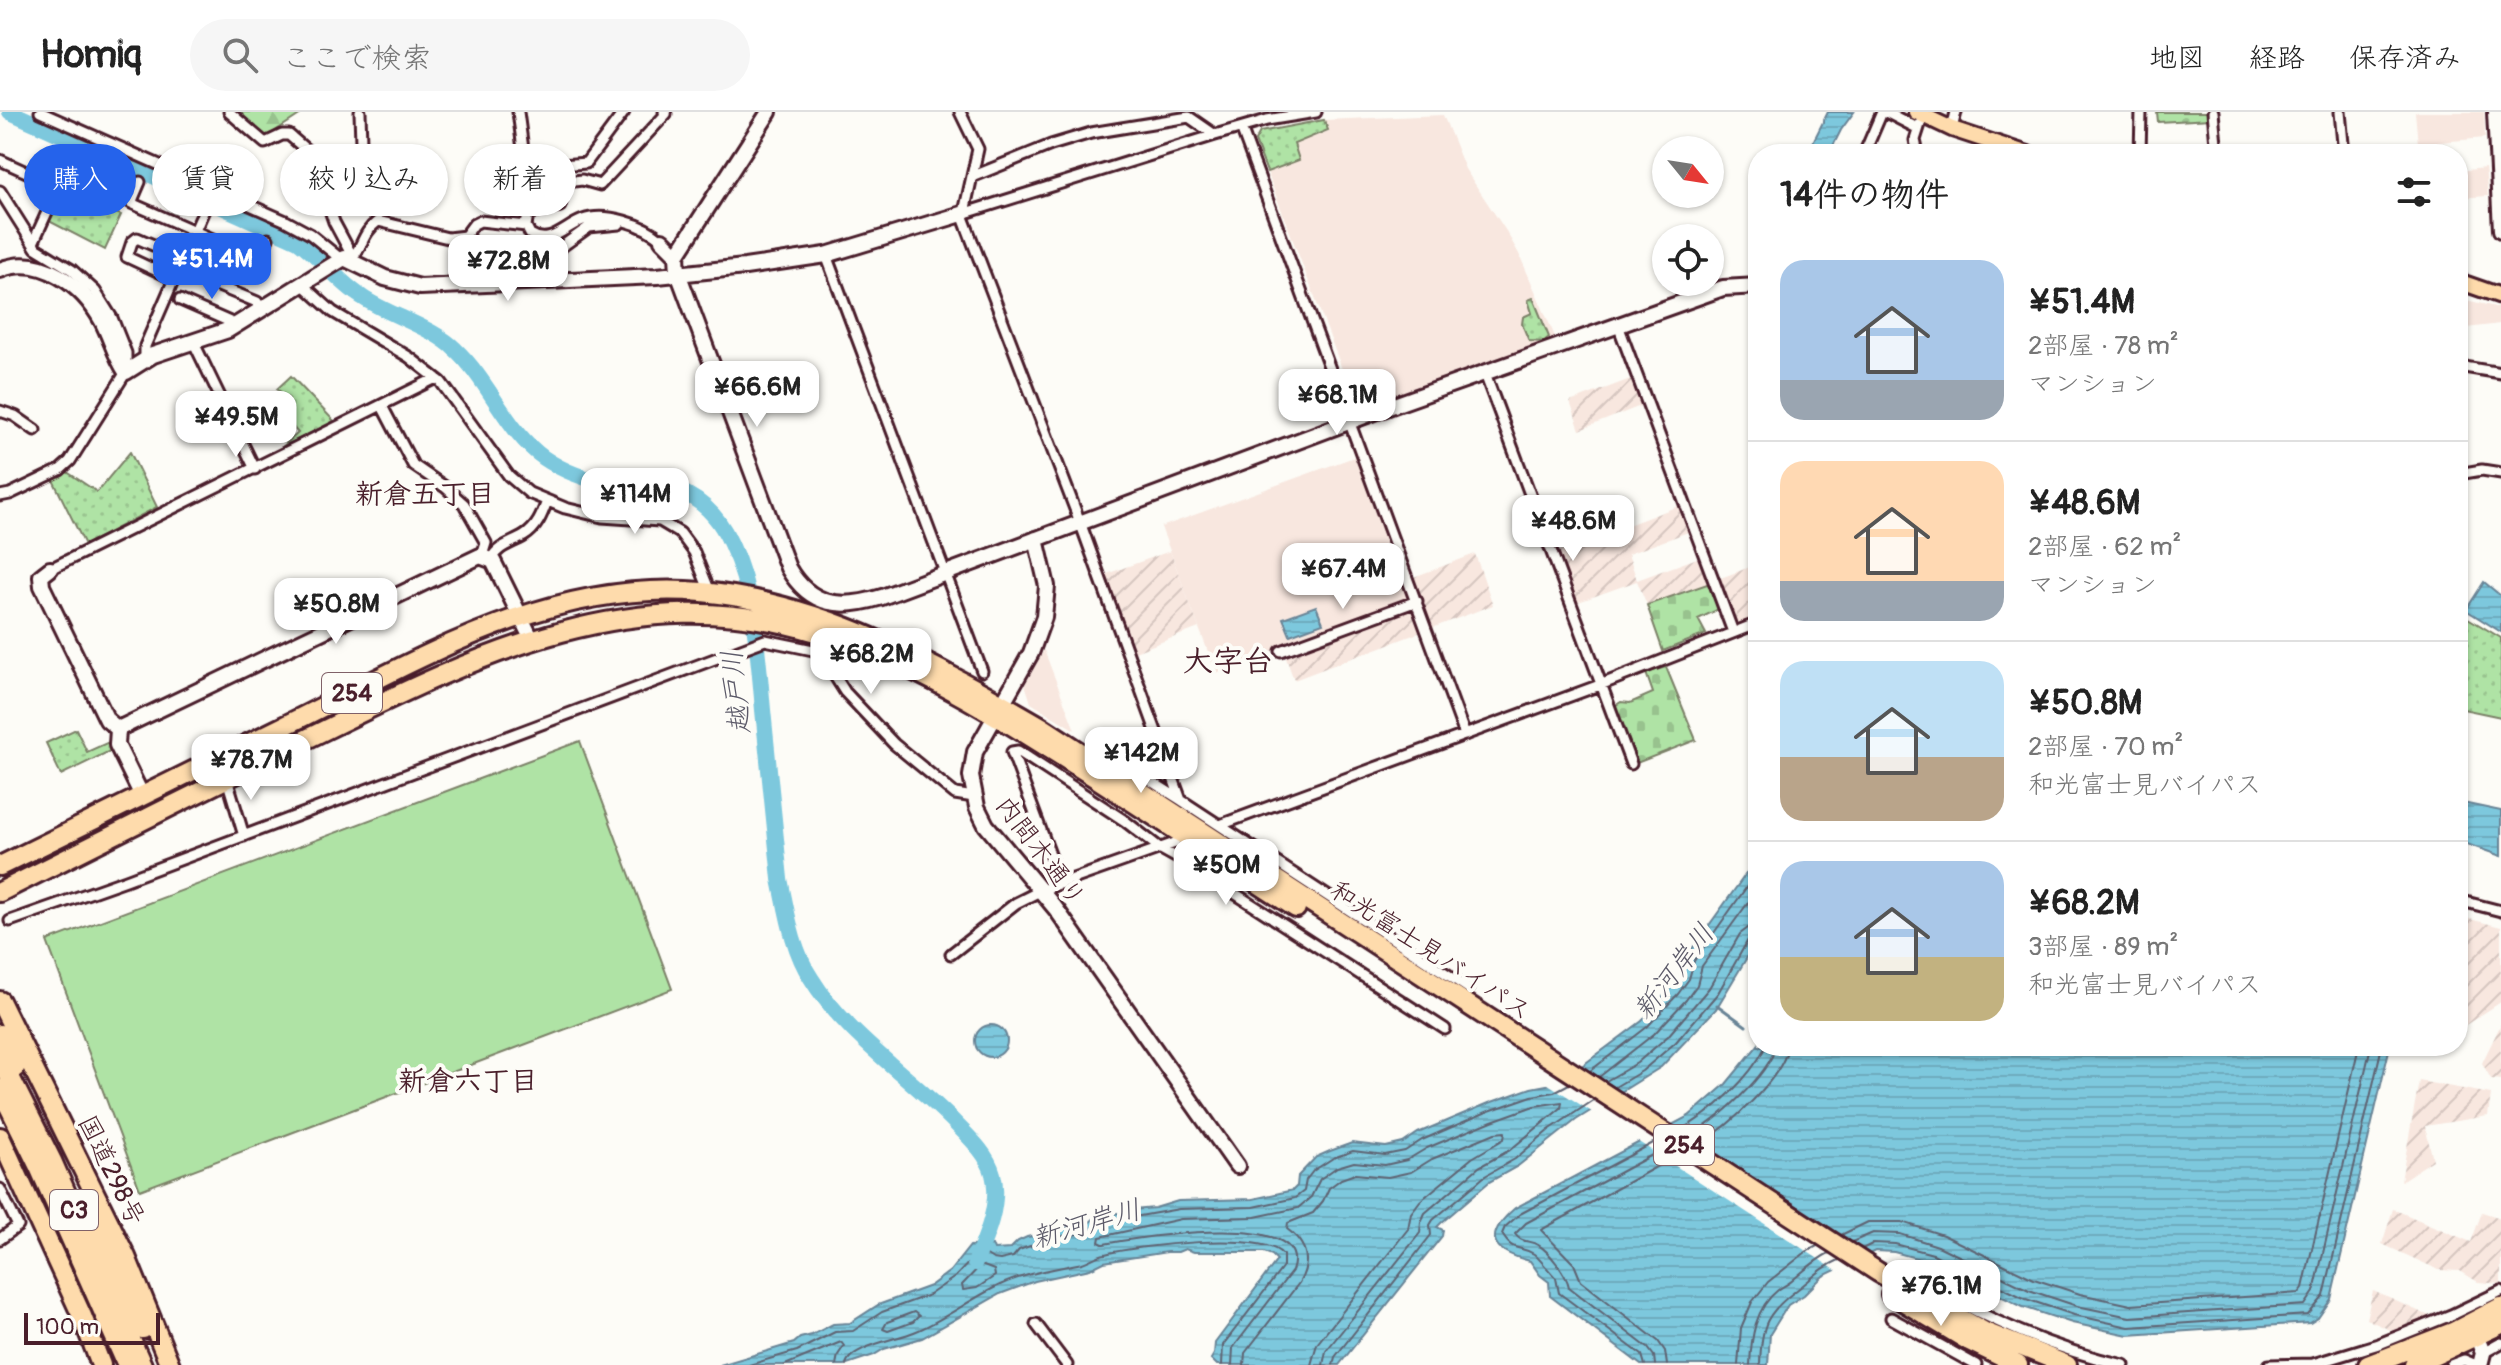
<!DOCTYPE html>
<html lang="ja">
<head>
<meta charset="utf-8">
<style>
	body { margin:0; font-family:Pangolin,"Klee One",sans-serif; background:#f6f6f6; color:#222; height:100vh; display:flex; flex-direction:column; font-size:30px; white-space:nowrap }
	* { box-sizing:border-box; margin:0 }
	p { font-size:26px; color:#767676 }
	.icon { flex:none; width:44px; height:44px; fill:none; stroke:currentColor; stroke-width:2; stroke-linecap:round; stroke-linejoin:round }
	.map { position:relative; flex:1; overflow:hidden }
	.panel { position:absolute; left:1748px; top:32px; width:720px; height:912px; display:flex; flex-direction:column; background:#fff; border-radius:32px; box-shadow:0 2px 6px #0004 }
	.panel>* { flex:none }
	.guide { position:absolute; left:24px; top:32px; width:760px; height:72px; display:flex; gap:16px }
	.needle { width:52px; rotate:120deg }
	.tools { position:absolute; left:1652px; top:24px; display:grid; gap:16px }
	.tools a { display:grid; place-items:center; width:72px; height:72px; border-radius:50%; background:#fff; box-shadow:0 2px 6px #0004; font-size:40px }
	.scale { position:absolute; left:24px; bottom:20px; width:136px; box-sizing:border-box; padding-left:8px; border:4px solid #4a1f2b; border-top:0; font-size:22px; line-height:28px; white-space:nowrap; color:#4a1f2b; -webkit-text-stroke:6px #fdfcf7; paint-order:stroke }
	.price { position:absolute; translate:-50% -68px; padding:0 18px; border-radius:16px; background:#fff; color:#222; font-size:26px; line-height:52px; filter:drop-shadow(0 2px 4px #0008) }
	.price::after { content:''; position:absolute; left:50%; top:48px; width:24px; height:18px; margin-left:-12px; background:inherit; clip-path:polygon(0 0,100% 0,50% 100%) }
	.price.selected { background:#2563eb; color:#fff }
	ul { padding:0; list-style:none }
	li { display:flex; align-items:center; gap:24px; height:200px; padding:0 32px }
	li+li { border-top:2px solid #e0e0e0 }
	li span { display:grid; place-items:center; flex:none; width:224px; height:160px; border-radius:24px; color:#555 }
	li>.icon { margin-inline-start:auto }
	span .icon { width:96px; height:96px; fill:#fffc; stroke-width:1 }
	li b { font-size:34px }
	h2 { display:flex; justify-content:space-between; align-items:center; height:96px; padding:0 32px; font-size:34px }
	.chip { padding:0 28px; border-radius:36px; background:#fff; box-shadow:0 2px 6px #0004; font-size:28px; line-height:72px }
	.chip.selected { background:#2563eb; color:#fff }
	header { display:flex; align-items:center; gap:48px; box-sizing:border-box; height:112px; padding:0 40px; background:#fff; border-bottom:2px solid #e0e0e0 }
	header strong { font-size:38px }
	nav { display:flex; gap:44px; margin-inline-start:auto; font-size:28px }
	.search { width:560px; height:72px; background:#f6f6f6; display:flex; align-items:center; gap:20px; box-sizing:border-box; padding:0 28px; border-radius:44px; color:#767676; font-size:30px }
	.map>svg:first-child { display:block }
	.built { fill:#f8e7df }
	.industrial { fill:url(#industrial-furrows) }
	.green { fill:url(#green-dots); stroke:#7c8168; stroke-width:2 }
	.forest { fill:url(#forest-firs); stroke:#7c8168; stroke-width:2 }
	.cemetery { fill:url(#cemetery-stones); stroke:#7c8168; stroke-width:2 }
	.pitch { fill:#afe3a5; stroke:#7c8168; stroke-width:2 }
	.water { fill:url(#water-rules); stroke:#698496; stroke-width:2 }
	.pier { fill:#fdfcf7 }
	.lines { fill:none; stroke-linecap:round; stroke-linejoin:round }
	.shore { stroke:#5e6372; stroke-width:2 }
	.stream { stroke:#698496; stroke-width:3 }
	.river { stroke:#7dc8dd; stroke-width:16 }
	.street-casing { stroke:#4a1f2b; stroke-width:15 }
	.secondary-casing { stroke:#4a1f2b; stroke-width:20 }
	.primary-casing { stroke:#4a1f2b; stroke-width:20 }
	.highway-casing { stroke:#4a1f2b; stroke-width:24 }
	.street { stroke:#fdfcf7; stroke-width:9 }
	.secondary { stroke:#fdfcf7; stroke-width:14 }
	.primary { stroke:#fedbac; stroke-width:14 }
	.highway { stroke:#fedbac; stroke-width:18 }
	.labels { text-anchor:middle; stroke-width:8; stroke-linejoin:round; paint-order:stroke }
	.shield { fill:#fdfcf7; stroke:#806168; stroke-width:2 }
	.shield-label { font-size:24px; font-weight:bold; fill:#4a1f2b }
	.street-label { font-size:26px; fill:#4a1f2b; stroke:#fdfcf7 }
	.neighbourhood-label { font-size:28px; font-weight:bold; fill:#4a1f2b; stroke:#fdfcf7 }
	.water-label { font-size:28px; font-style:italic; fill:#5c5a69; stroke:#fdfcf7 }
	.quarter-label { font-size:30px; font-weight:bold; fill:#4a1f2b; stroke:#fdfcf7 }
</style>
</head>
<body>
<header>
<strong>Homiq</strong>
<div class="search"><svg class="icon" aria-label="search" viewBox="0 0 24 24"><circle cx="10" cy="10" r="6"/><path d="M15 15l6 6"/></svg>ここで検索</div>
<nav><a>地図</a><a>経路</a><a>保存済み</a></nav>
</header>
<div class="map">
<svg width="2501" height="1253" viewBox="0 0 2501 1253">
	<defs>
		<pattern id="industrial-furrows" width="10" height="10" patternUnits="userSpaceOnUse" patternTransform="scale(2)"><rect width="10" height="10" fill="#f8e7df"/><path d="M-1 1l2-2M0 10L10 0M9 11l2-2" fill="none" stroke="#d6c6c0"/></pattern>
		<pattern id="green-dots" width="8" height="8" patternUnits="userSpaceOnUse" patternTransform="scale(2)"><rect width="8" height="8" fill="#afe3a5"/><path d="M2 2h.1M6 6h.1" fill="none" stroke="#98c28e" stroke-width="1.8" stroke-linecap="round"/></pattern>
		<pattern id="forest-firs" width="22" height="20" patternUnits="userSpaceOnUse" patternTransform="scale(2)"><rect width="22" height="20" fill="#afe3a5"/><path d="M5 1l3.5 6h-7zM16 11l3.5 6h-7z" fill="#98c28e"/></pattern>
		<pattern id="cemetery-stones" width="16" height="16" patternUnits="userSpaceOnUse" patternTransform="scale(2)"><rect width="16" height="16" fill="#afe3a5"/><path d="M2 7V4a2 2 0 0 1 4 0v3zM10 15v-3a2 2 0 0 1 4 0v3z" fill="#98c28e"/></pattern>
		<pattern id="water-rules" width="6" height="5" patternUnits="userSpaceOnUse" patternTransform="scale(2)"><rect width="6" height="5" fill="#7dc8dd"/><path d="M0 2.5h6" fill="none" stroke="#6eabbe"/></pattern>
	</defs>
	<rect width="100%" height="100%" fill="#fdfcf7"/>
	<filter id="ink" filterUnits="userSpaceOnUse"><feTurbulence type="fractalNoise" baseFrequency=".0125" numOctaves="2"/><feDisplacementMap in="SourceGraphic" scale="16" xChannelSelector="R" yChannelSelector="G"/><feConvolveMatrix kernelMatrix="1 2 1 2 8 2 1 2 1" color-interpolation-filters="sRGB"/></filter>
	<g filter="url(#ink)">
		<path class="built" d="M2415 0H2484L2485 26 2418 32Z
			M1443 3 1465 57 1506 119 1519 142 1556 227 1363 295 1355 291 1267 60 1299 48 1293 32 1328 19 1324 8Z
			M2485 56 2488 84 2458 86V59Z
			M2458 186 2499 196 2500 212 2458 217Z
			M1357 344 1410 486 1216 561 1161 415Z
			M1044 538 1075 618 1031 591 1025 572Z"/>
		<path class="industrial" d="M1633 266 1643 293 1580 318 1570 290Z
			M1681 393 1691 419 1628 442 1637 468 1700 445 1710 471 1647 493 1637 469 1573 492 1554 441Z
			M1170 439 1199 516 1132 541 1104 463Z
			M1475 442 1493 493 1432 516 1411 466Z
			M1758 452V508L1742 514 1732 509 1718 467Z
			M1411 494 1421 520 1294 568 1286 546 1288 541Z
			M2458 804 2501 815V890L2458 918Z
			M2501 912V968L2491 967 2482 951Z
			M2419 969 2491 982 2488 1004 2425 1014 2433 1048 2401 1069Z
			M2393 1097 2471 1130 2482 1100 2501 1106V1172L2478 1170 2460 1159 2439 1158 2382 1132Z
			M2373 1179 2434 1206 2399 1222 2366 1207Z"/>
		<path class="green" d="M1324 8 1328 18 1294 32 1299 48 1267 60 1255 29 1260 20Z
			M63 79 121 103 105 138 49 109Z
			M1533 186 1549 225 1543 230 1529 229 1522 212 1523 205 1532 201 1528 188Z
			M291 264 334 309 280 337 298 321 280 301 289 287 277 277Z
			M130 340 157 395 85 433 53 368 67 360 97 380Z
			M2458 500 2501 526V605L2458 596Z
			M76 617 87 640 111 629 114 637 61 663 46 631Z"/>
		<path class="forest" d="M238 0H304L266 25Z"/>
		<path class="cemetery" d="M2157 0H2210L2211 7 2158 10Z
			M1710 471 1719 497 1698 507 1706 522 1663 539 1647 493Z
			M1666 555 1696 628 1634 652 1613 595 1621 590 1630 591 1653 581 1646 561Z"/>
		<path class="pitch" d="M580 629 672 877 140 1078 47 829Z"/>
		<path class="water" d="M1828 0H1854L1841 18 1829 42H1807Z
			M2484 470 2501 484V520L2466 498Z
			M1316 494 1323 511 1290 523 1283 506Z
			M2458 690 2501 699V744L2458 729Z
			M1758 745V827L1716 897 1661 955 1576 1008 1518 1054 1489 1070 1441 1111 1437 1115 1443 1118 1442 1124 1339 1253H1217L1211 1247 1214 1242 1215 1231 1277 1148 1272 1143 1264 1140H1194L1185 1137 1178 1140H1167L1104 1150 1090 1157 1035 1169 1000 1182 922 1226 884 1237 874 1243 844 1253H720L794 1231 800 1226 812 1223 833 1212 850 1211 878 1193 930 1174 950 1159 970 1134 992 1133 994 1138 1010 1137 1018 1129 1027 1125 1063 1116 1086 1113 1095 1106 1133 1098 1155 1096 1178 1089 1253 1087 1293 1078 1297 1074 1298 1064 1316 1045 1330 1039 1352 1031 1386 1035 1403 1031 1418 1021 1489 991 1531 976 1552 972 1579 956 1642 909 1682 863 1680 861 1687 844Z
			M975 929a16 16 0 1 1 32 0a16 16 0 1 1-32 0Z
			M1758 933V934H2390L2331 1187 2318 1206 2310 1211 2128 1223 2072 1211 2023 1195 1931 1150 1894 1140 1875 1139 1823 1164 1804 1183 1788 1193 1770 1222 1768 1253H1641L1550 1184 1549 1170 1540 1163 1530 1149C1490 1139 1483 1124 1515 1096L1689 1004 1726 972Z"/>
		<path class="pier" d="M1578 952 1626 983 1595 1002 1545 970Z
			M1668 1010 1874 1144 1840 1161 1634 1027Z"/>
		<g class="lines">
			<path class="shore" d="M1590 959 1647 915 1678 882 1689 867 1694 849 1758 759
				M1599 965 1654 922 1686 888 1697 873 1702 854 1758 777
				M1606 969 1637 951 1668 924 1709 876 1740 822 1748 816 1758 815
				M1615 975 1642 959 1676 930 1718 881 1748 828 1758 825
				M1680 1018C1713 1001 1749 967 1766 934
				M1689 1024C1716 1010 1768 964 1776 934
				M1701 1031C1728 1015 1783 966 1788 934
				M1841 1123 1868 1110H1902L1943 1123 2034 1167 2080 1182 2131 1193 2299 1181 2303 1176 2359 934
				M1852 1130 1873 1121 1900 1122 1938 1134 2029 1178 2077 1194 2130 1205 2305 1193 2314 1180 2371 934
				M1862 1137 1874 1131 1895 1132 1933 1142 2026 1187 2074 1203 2129 1215 2308 1203 2324 1184 2382 934
				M981 1153 994 1158 995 1164 977 1176 963 1178 962 1173Z
				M914 1200 919 1204 913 1210 888 1219 883 1217 887 1210Z
				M749 1253 797 1239 835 1220 853 1219 882 1200 929 1183 955 1165 977 1142H985L993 1147 1000 1148 1013 1145 1019 1138 1030 1134 1063 1124 1087 1121 1099 1113 1134 1105 1179 1097 1254 1095 1295 1086 1304 1079 1306 1068 1313 1059 1333 1046 1353 1039 1385 1043 1405 1039 1422 1028 1489 999 1532 984 1554 980 1569 972
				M785 1253 841 1230 844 1234 838 1243 836 1253
				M846 1253C848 1235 898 1227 914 1220 944 1208 970 1187 1000 1173 1026 1161 1055 1157 1082 1151 1090 1149 1097 1143 1105 1142 1136 1134 1264 1118 1283 1143V1155L1223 1233 1222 1253
				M1232 1253 1233 1236 1292 1159C1316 1095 1133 1127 1103 1132L1099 1130 1100 1125 1181 1107 1255 1105 1298 1096 1311 1085 1320 1067 1337 1055 1354 1050 1385 1053 1407 1048 1427 1036 1492 1009 1534 994 1562 990 1561 996 1510 1038 1479 1055 1425 1101 1421 1110 1420 1121 1326 1239 1323 1253
				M1244 1253 1245 1241 1299 1171C1312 1149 1306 1131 1287 1117L1288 1111 1313 1101 1323 1089 1329 1076 1341 1067 1355 1062 1388 1065 1411 1060 1432 1047 1495 1021 1505 1020 1504 1027 1472 1046 1420 1089 1411 1101 1408 1117 1317 1232 1311 1253
				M1333 1253 1335 1245 1431 1123 1430 1113 1433 1108 1485 1064 1515 1047 1549 1018 1594 988
				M1645 1253 1642 1243 1559 1181 1556 1166C1551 1161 1538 1145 1534 1142 1519 1133 1513 1141 1502 1122L1505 1115 1520 1102 1657 1029
				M1655 1253 1654 1244 1648 1236 1569 1175C1567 1163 1549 1139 1538 1133 1529 1128 1521 1131 1515 1122L1526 1111 1667 1035
				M1667 1253 1665 1239 1658 1229 1581 1169 1574 1152 1541 1118 1678 1043
				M1738 1253 1741 1216 1752 1190 1768 1170 1806 1140 1817 1134
				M1750 1253C1751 1226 1755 1196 1778 1178 1783 1174 1789 1172 1794 1167 1806 1157 1815 1148 1829 1141
				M1760 1253C1761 1213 1766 1201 1798 1177 1814 1165 1819 1157 1839 1148"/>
			<path class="stream" d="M1717 893 1746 914"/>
			<path class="river" d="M10 0 298 129C322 146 337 169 362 185 390 204 433 215 456 238 489 269 508 321 544 346 563 359 588 368 611 372 641 376 658 366 688 383 707 393 722 411 731 432 755 483 758 543 763 598 769 654 774 711 780 767 787 800 792 837 811 866 847 925 910 964 957 1013 971 1027 988 1043 993 1062 1001 1091 986 1125 975 1151"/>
			<g class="street-casing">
				<path id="street" d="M40 0 286 109 310 122 342 148
					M229 0 265 31 282 23H289L311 42 334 110 349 138 351 147
					M518 0 530 89 526 114 530 122C550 135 564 115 583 108 606 100 644 112 662 128
					M960 0 978 37 963 105 1080 410 1181 688 1468 876
					M1886 0 1917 16
					M2213 0 2217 42
					M2340 0 2344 42
					M1241 16 1465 623
					M1952 17 1956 0
					M1864 42 1882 0
					M1918 42 1915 28 1923 3
					M2140 42 2141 0
					M0 48 59 75
					M526 56 586 51 624 0
					M67 58 133 87
					M974 64 1051 33 1091 21 1189 5 1215 23
					M140 70 131 91 258 147 268 127
					M350 78 344 69 361 31 360 0
					M0 79 36 136 72 158 95 179 112 206 126 241V260L70 349 60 358 10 382 0 384
					M529 101 544 99 560 94 566 70 582 68 600 73 666 2 664 0
					M962 102 1215 23 1267 8 1316 0
					M33 131 73 43
					M826 143 982 559
					M351 147C364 134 361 122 378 109L448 126 465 124 474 112 480 109 526 114
					M178 157 257 190 263 198
					M174 167 127 145 132 130 137 126 183 146
					M533 171 531 149 533 145 557 138 589 115 619 112
					M303 173 333 200 409 245 441 270 509 364 529 381 565 396 602 405 660 409 680 421 694 440 710 480
					M180 188 237 213
					M1618 213 1733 520
					M194 231 255 357
					M145 247V234L204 98
					M2458 254 2501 261
					M1485 262 1631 652
					M382 294 413 353 445 375 464 392 486 431 482 444
					M0 299 15 304 35 318
					M2458 362 2482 358 2501 361
					M491 447C499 433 511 432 524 424 537 416 542 403 547 389
					M50 457 436 266
					M1281 539 1417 489
					M1012 640 1018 639 1125 709 1161 737 1197 757 1445 917
					M1012 640 1061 772
					M1099 652 1105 640 1181 688
					M227 667 244 724
					M1220 713 1600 573 1758 511
					M2458 788 2501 799
					M10 809 126 768 765 528 813 538 821 542 845 580 894 632 955 682 974 685
					M951 842 1016 791 1042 778 1175 731
					M0 1077 18 1114 0 1127
					M1950 1188 1953 1187C2007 1216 2064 1240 2124 1253
					M1891 1206 1976 1253
					M1036 1212 1067 1253
					M2483 1241 2501 1231
					M2269 1253 2313 1252 2379 1232 2451 1203 2501 1179
					M2451 1253 2464 1248 2476 1253"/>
			</g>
			<g class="secondary-casing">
				<path id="secondary" d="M2495 0 2501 118
					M662 128 677 143 678 161 788 456C811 496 843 497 882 485L1394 293 1723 176 1758 174
					M677 143 769 0
					M0 158C41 141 83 174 102 209 111 226 115 244 126 260L153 243 228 218 344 146 385 166 420 175 657 164 745 155 826 143 962 102
					M1036 427 1047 474 1044 505 1031 541 975 640 971 664 977 695 986 713 1056 797 1237 1054
					M50 457 41 464 42 474 107 608 118 617
					M118 617 480 444 493 449 532 528
					M118 617 117 633 142 684
					M2473 1215 2483 1241 2480 1253"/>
			</g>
			<g class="primary-casing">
				<path id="primary" d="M1916 0 1952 17 2028 42
					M2458 169 2501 184"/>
			</g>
			<g class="highway-casing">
				<path id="highway" d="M0 754C94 707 188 661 282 615 415 550 548 466 702 480 825 491 937 554 1042 615L1878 1160 1985 1220 2067 1253
					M0 780C97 731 193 683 290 635 459 553 623 462 816 520 919 551 1013 613 1102 670 1167 712 1231 754 1296 796
					M0 889 126 1145 170 1253
					M0 922 15 956
					M0 945 52 1049 142 1253
					M0 976 39 1055 127 1253
					M0 1025 82 1204 101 1253
					M90 1098 143 1217
					M1891 1182 1969 1229 2018 1253
					M2368 1253 2453 1220 2501 1195
					M2414 1253 2501 1212"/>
			</g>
			<use href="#street" class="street"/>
			<use href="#secondary" class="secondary"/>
			<use href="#primary" class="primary"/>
			<use href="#highway" class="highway"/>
		</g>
	</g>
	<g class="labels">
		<g class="shield">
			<rect x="322" y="561" width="60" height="40" rx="6"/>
			<rect x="1654" y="1013" width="60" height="40" rx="6"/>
			<rect x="50" y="1078" width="48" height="40" rx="6"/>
		</g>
		<g class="shield-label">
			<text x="352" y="589">254</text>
			<text x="1684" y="1041">254</text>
			<text x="74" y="1106">C3</text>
		</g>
		<g class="street-label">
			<text transform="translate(1041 739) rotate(53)" y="9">内間木通り</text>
			<text transform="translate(1431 838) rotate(33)" y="9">和光富士見バイパス</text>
			<text transform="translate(112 1058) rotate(64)" y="9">国道298号</text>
		</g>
		<g class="neighbourhood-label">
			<text x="425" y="391">新倉五丁目</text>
			<text x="468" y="978">新倉六丁目</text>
		</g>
		<g class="water-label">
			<text transform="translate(735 580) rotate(-96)" y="10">越戸川</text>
			<text transform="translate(1673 859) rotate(-52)" y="10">新河岸川</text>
			<text transform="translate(1086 1111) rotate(-16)" y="10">新河岸川</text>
		</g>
		<g class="quarter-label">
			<text x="1228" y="559">大字台</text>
		</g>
	</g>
</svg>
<div class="tools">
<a><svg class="needle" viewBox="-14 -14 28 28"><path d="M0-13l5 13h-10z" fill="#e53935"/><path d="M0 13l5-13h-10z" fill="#767676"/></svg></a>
<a><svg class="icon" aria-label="locate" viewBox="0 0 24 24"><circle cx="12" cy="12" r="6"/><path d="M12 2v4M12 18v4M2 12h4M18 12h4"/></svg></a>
</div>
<div class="scale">100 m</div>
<b class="price selected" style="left:212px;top:189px">¥51.4M</b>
<b class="price" style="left:508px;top:191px">¥72.8M</b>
<b class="price" style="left:757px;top:317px">¥66.6M</b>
<b class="price" style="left:1337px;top:325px">¥68.1M</b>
<b class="price" style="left:236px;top:347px">¥49.5M</b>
<b class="price" style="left:635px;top:424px">¥114M</b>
<b class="price" style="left:1573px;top:451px">¥48.6M</b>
<b class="price" style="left:1343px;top:499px">¥67.4M</b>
<b class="price" style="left:336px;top:534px">¥50.8M</b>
<b class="price" style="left:871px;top:584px">¥68.2M</b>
<b class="price" style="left:1141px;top:683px">¥142M</b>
<b class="price" style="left:251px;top:690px">¥78.7M</b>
<b class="price" style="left:1226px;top:795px">¥50M</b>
<b class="price" style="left:1941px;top:1216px">¥76.1M</b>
<div class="guide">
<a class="chip selected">購入</a>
<a class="chip">賃貸</a>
<a class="chip">絞り込み</a>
<a class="chip">新着</a>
</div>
<section class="panel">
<h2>14件の物件<svg class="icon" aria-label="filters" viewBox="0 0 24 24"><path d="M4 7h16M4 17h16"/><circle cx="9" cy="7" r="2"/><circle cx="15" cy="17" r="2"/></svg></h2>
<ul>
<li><span style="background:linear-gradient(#a9c7e8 75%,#9aa5b1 0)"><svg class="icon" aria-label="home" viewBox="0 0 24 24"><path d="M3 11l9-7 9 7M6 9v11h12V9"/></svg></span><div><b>¥51.4M</b><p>2部屋 · 78 m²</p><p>マンション</p></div></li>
<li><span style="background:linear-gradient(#ffd9b3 75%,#9aa5b1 0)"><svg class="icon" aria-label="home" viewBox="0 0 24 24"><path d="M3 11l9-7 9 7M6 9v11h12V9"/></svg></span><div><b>¥48.6M</b><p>2部屋 · 62 m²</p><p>マンション</p></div></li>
<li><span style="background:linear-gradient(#bfe0f5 60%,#b9a48a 0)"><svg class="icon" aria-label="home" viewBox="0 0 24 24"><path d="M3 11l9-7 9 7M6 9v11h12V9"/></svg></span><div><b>¥50.8M</b><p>2部屋 · 70 m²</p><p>和光富士見バイパス</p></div></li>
<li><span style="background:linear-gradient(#a9c7e8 60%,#c2b280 0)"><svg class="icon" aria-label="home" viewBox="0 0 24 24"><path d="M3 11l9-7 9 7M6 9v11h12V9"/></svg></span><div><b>¥68.2M</b><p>3部屋 · 89 m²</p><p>和光富士見バイパス</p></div></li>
</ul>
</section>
</div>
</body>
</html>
